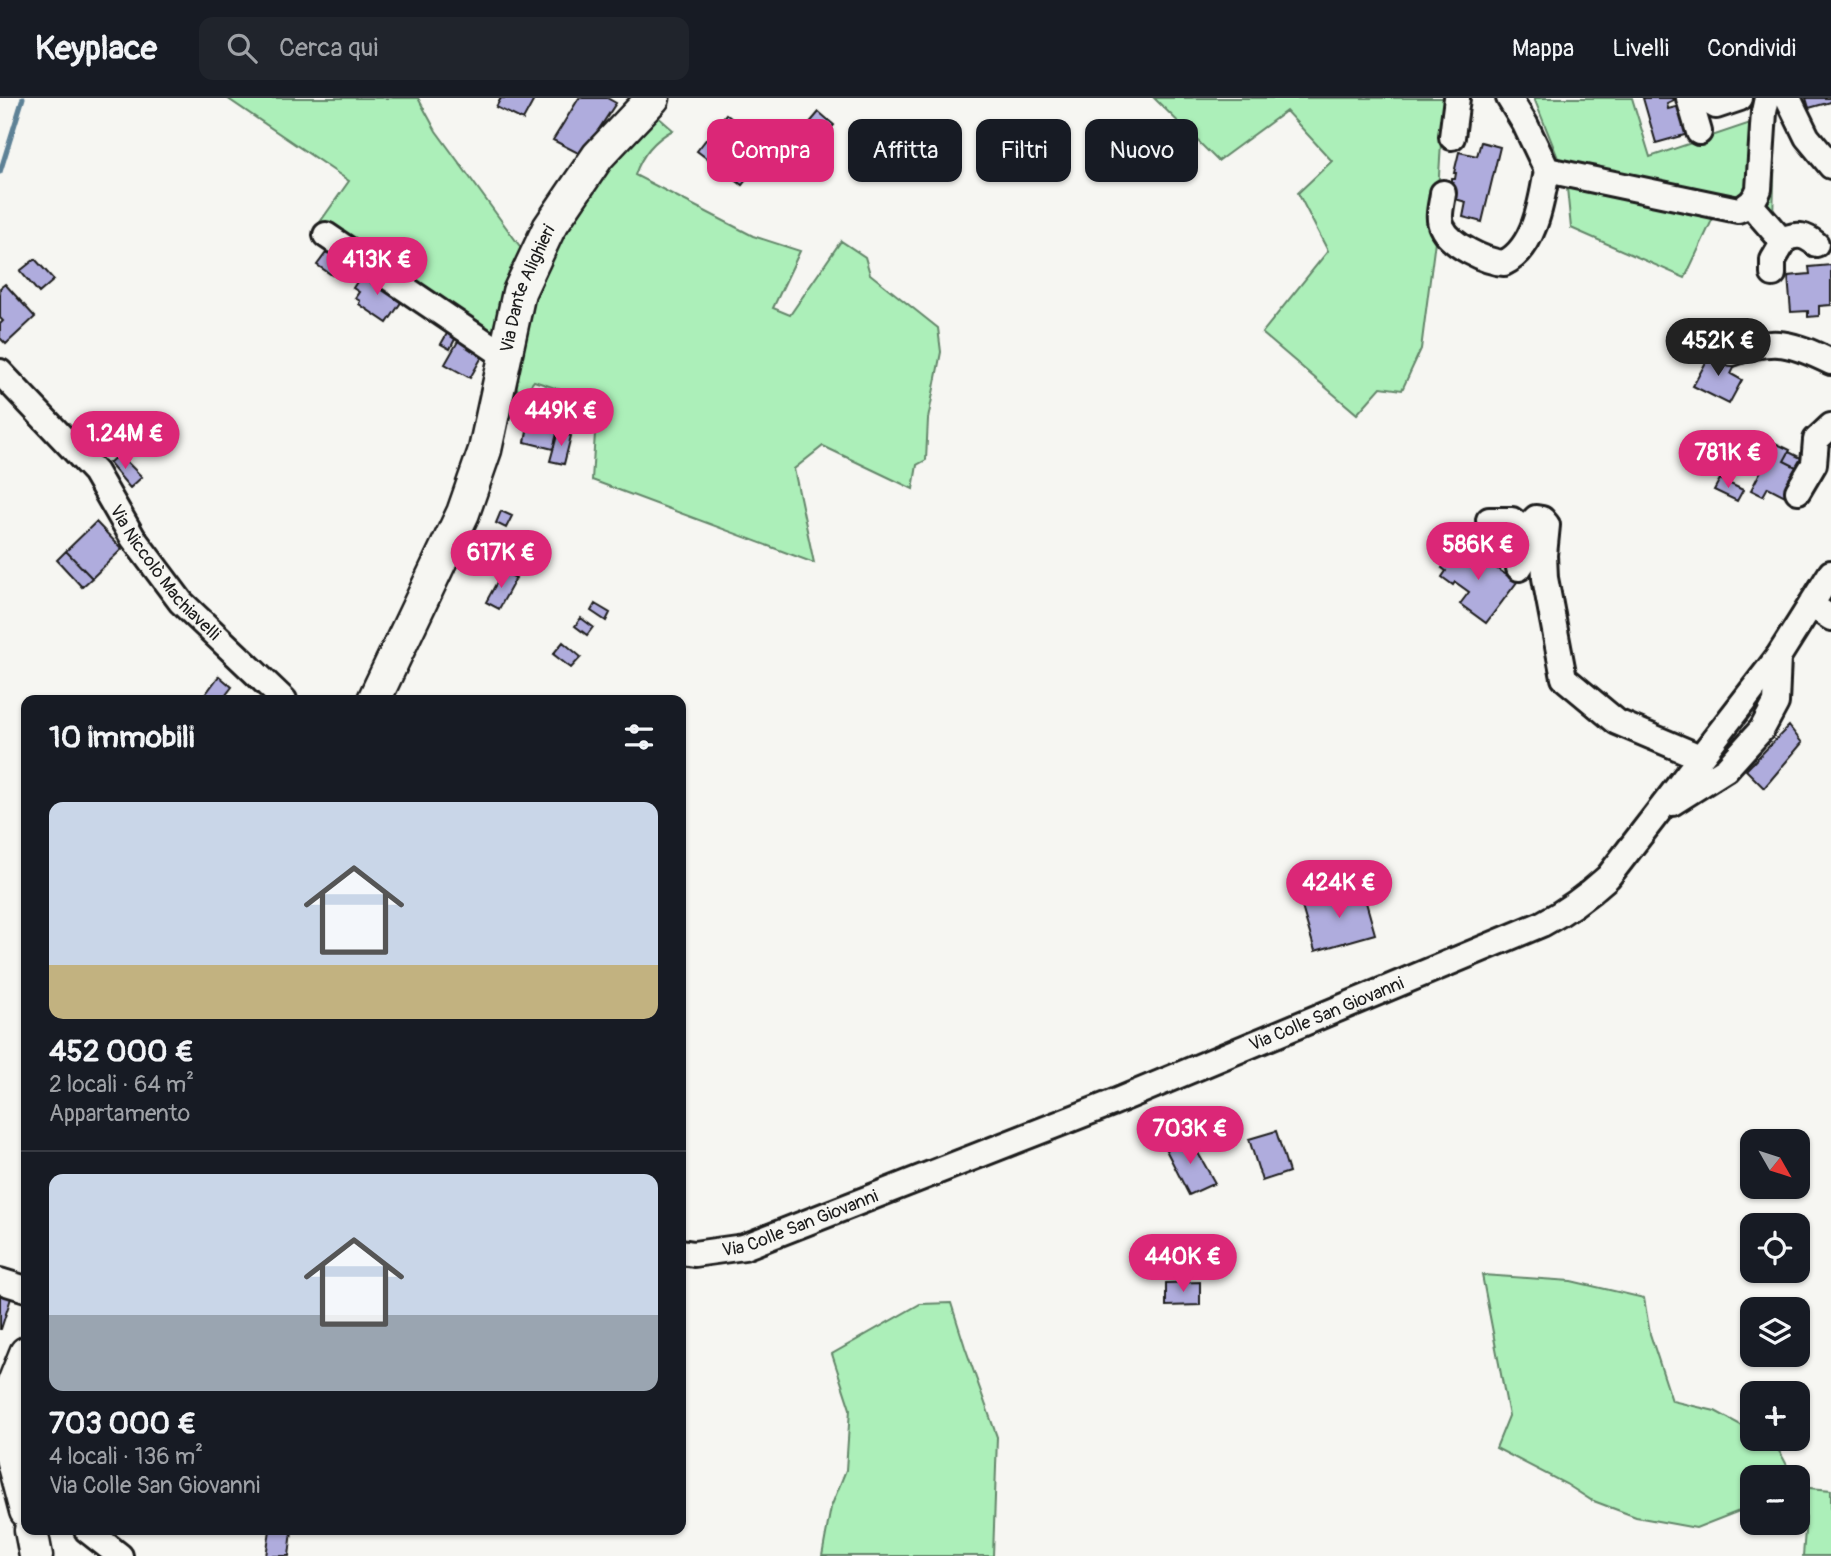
<!DOCTYPE html>
<html lang="it">
<head>
<meta charset="utf-8">
<style>
	body { margin:0; font-family:Pangolin,sans-serif; background:#20242c; color:#f1f3f6; height:100vh; display:flex; flex-direction:column; font-size:26px; white-space:nowrap }
	* { box-sizing:border-box; margin:0 }
	p { font-size:23px; color:#9ea1a6 }
	.icon { flex:none; width:38px; height:38px; fill:none; stroke:currentColor; stroke-width:2; stroke-linecap:round; stroke-linejoin:round }
	.map { position:relative; flex:1; overflow:hidden }
	.side { position:absolute; left:21px; top:597px; width:665px; height:840px; display:flex; flex-direction:column; background:#171b24; border-radius:14px; box-shadow:0 2px 5px #0004 }
	.side>* { flex:none }
	.top-card { position:absolute; left:707px; top:21px; width:665px; height:63px; display:flex; gap:14px }
	.needle { width:46px; rotate:129deg }
	.fabs { position:absolute; left:1740px; top:1031px; display:grid; gap:14px }
	.fabs a { display:grid; place-items:center; width:70px; height:70px; border-radius:14px; background:#171b24; box-shadow:0 2px 5px #0004; font-size:35px }
	.price { position:absolute; translate:-50% -60px; padding:0 16px; border-radius:24px; background:#db2777; color:#fff; font-size:23px; line-height:46px; filter:drop-shadow(0 2px 4px #0008) }
	.price::after { content:''; position:absolute; left:50%; top:42px; width:21px; height:16px; margin-left:-10px; background:inherit; clip-path:polygon(0 0,100% 0,50% 100%) }
	.price.on { background:#222; color:#fff }
	ul { padding:0; list-style:none }
	li { display:grid; align-content:center; gap:14px; height:371px; padding:0 28px }
	li+li { border-top:2px solid #363941 }
	li span { display:grid; place-items:center; height:217px; border-radius:14px; color:#555 }
	li>.icon { margin-inline-start:auto }
	span .icon { width:126px; height:126px; fill:#fffc; stroke-width:1 }
	li b { font-size:30px }
	h2 { display:flex; justify-content:space-between; align-items:center; height:84px; padding:0 28px; font-size:30px }
	.tag { padding:0 24px; border-radius:14px; background:#171b24; box-shadow:0 2px 5px #0004; font-size:24px; line-height:63px }
	.tag.on { background:#db2777; color:#fff }
	header { display:flex; align-items:center; gap:42px; box-sizing:border-box; height:98px; padding:0 35px; background:#171b24; border-bottom:2px solid #363941 }
	header strong { font-size:33px }
	nav { display:flex; gap:38px; margin-inline-start:auto; font-size:24px }
	.search { width:490px; height:63px; background:#20242c; display:flex; align-items:center; gap:18px; box-sizing:border-box; padding:0 24px; border-radius:14px; color:#9ea1a6; font-size:26px }
	.map>svg:first-child { display:block }
	.green { fill:#acefb9; stroke:#64866a; stroke-width:2 }
	.lines { fill:none; stroke-linecap:round; stroke-linejoin:round }
	.stream { stroke:#5d8196; stroke-width:5 }
	.building { fill:#afacdd; stroke:#1c1c1c; stroke-width:2 }
	.minor-casing { stroke:#1c1c1c; stroke-width:30 }
	.major-casing { stroke:#1c1c1c; stroke-width:37 }
	.minor { stroke:#f6f6f2; stroke-width:24 }
	.major { stroke:#f6f6f2; stroke-width:32 }
	.labels { text-anchor:middle; stroke-width:7; stroke-linejoin:round; paint-order:stroke }
	.street-label { font-size:18px; fill:#1c1c1c; stroke:#f6f6f2 }
</style>
</head>
<body>
<header>
<strong>Keyplace</strong>
<div class="search"><svg class="icon" aria-label="search" viewBox="0 0 24 24"><circle cx="10" cy="10" r="6"/><path d="M15 15l6 6"/></svg>Cerca qui</div>
<nav><a>Mappa</a><a>Livelli</a><a>Condividi</a></nav>
</header>
<div class="map">
<svg width="1831" height="1458" viewBox="0 0 1831 1458">
	<rect width="100%" height="100%" fill="#f6f6f2"/>
	<filter id="ink" filterUnits="userSpaceOnUse"><feTurbulence type="fractalNoise" baseFrequency=".0143" numOctaves="2"/><feDisplacementMap in="SourceGraphic" scale="14" xChannelSelector="R" yChannelSelector="G"/><feConvolveMatrix kernelMatrix="1 2 1 2 8 2 1 2 1" color-interpolation-filters="sRGB"/></filter>
	<g filter="url(#ink)">
		<path class="green" d="M227 0H418L436 33 527 158 503 244 318 127 349 83Z
			M1154 0H1453L1442 28 1435 143 1421 251 1402 292 1381 289 1357 316 1262 235 1328 153 1298 95 1332 63 1286 13 1218 63Z
			M1534 0H1632L1650 59 1771 18 1775 42 1773 124 1713 120 1685 180 1571 130 1566 80Z
			M657 18 673 32C654 42 642 56 635 77L753 138 800 153 773 210 790 217 841 143 865 159 870 176 938 230 941 254 928 321 926 362 917 367 913 391 823 348 794 371 814 465 592 382 597 304 534 283 526 293H519L516 289 533 202 543 169 615 55Z
			M1482 1177 1571 1183 1644 1200 1650 1236 1672 1303 1715 1313 1752 1333V1340C1779 1340 1781 1358 1793 1379H1752V1408L1696 1430 1636 1419 1591 1402 1566 1386 1496 1350 1509 1318Z
			M951 1205 965 1249 997 1339 993 1458H822L831 1409 846 1372 850 1311 832 1256 920 1206Z
			M1797 1387 1799 1389 1831 1392V1458H1803L1806 1420Z"/>
		<g class="lines">
			<path class="stream" d="M0 74 23 0"/>
		</g>
		<path class="building" d="M501 0H535L523 22 496 9Z
			M579 0H607L616 5 582 57 553 42Z
			M1643 0H1678L1667 5 1668 11 1680 8 1688 36 1656 45Z
			M1806 0H1831V4L1809 10Z
			M819 14 834 27 816 48 801 35Z
			M726 16 770 52 742 87 697 53Z
			M1481 44 1500 49 1482 124 1463 119 1466 104 1448 99 1452 81H1455L1456 75H1454L1459 54 1477 58Z
			M331 148 345 157 332 177 317 167Z
			M35 161 54 182 39 195 20 173Z
			M1831 167V207L1819 208V218L1808 219V213L1791 214 1788 178 1810 176 1809 169Z
			M364 173 404 200 387 225 359 206 360 203 355 200 359 194 353 190Z
			M5 186 35 219 6 246 0 240V226L3 223 0 220V190Z
			M449 232 457 237 450 251 441 246Z
			M461 238 486 252 470 280 445 266Z
			M1712 253 1736 266 1731 276 1742 282 1729 306 1693 288Z
			M533 301 563 312 553 351 525 344Z
			M558 334 571 338 564 366 550 363Z
			M1775 345 1790 352 1784 363 1800 371 1785 398 1768 389 1763 398 1751 392Z
			M1789 354 1807 363 1789 400 1785 398 1800 371 1784 363Z
			M119 356 142 379 130 390 109 365Z
			M1720 381 1743 392 1737 403 1714 392Z
			M501 413 512 418 506 430 496 425Z
			M96 424 122 451 92 480 66 453Z
			M1466 446 1477 454 1475 456 1517 484 1486 525 1460 506 1469 494 1455 484 1453 487 1442 479 1446 473 1442 470 1454 454 1457 457Z
			M66 453 92 480 82 489 57 462Z
			M503 473 516 480 499 511 486 504Z
			M595 506 610 515 606 523 591 513Z
			M581 520 593 529 587 537 575 528Z
			M563 544 581 559 571 570 553 556Z
			M219 578 232 589 222 602H201Z
			M1789 628 1802 645 1764 690 1746 672Z
			M1362 790 1375 836 1315 853 1302 809Z
			M1276 1033 1289 1074 1262 1083 1249 1041Z
			M1189 1039 1215 1085 1189 1097 1165 1050Z
			M1200 1184V1207L1166 1208V1185Z
			M0 1193 12 1197 1 1231H0Z
			M270 1432 292 1433 289 1458H266Z"/>
		<g class="lines">
			<g class="minor-casing">
				<g id="minor">
					<path d="M1509 0 1525 26 1547 72 1738 112C1749 108 1755 102 1759 91L1764 14 1767 0"/>
					<path d="M1689 0 1699 34"/>
					<path d="M1708 0 1709 4 1716 8 1740 0"/>
					<path d="M1788 0 1807 39 1831 68"/>
					<path d="M1452 39 1457 0"/>
					<path d="M1443 95C1442 106 1437 119 1442 129 1450 147 1486 164 1504 165 1535 150 1542 102 1547 72"/>
					<path d="M1750 106 1783 144"/>
					<path d="M326 137 505 258"/>
					<path d="M1773 176V162L1786 140C1799 136 1805 137 1816 146"/>
					<path d="M1732 255C1774 239 1792 245 1831 264"/>
					<path id="s1" d="M0 274 95 374 133 440 181 504 284 602"/>
					<path d="M1798 393 1814 366 1816 342 1831 328"/>
					<path d="M1489 422H1512L1524 432 1527 458 1519 470"/>
					<path d="M1524 432 1536 420 1542 421 1547 427 1544 457 1545 480 1564 580 1617 624 1700 659"/>
					<path d="M1811 507 1831 520"/>
					<path d="M1672 705 1726 671 1762 631 1776 605 1778 559"/>
					<path id="s2" d="M681 1154 694 1156 744 1149 1112 1005 1542 826C1567 813 1587 798 1608 779L1778 559 1831 475"/>
					<path d="M0 1183 26 1191"/>
					<path d="M87 1432 120 1458"/>
				</g>
			</g>
			<g class="major-casing">
				<g id="major">
					<path id="s3" d="M374 602 463 415 485 352 519 194 549 130 598 58 653 0"/>
					<path d="M26 1255 8 1300 12 1360 26 1413"/>
					<path d="M31 1432 36 1458"/>
				</g>
			</g>
			<use href="#minor" class="minor"/>
			<use href="#major" class="major"/>
		</g>
	</g>
	<g class="labels">
		<g class="street-label">
			<text dy="6" stroke="none"><textPath href="#s3" startOffset="441">Via Dante Alighieri</textPath></text>
			<text dy="6" stroke="none"><textPath href="#s1" startOffset="261">Via Niccolò Machiavelli</textPath></text>
			<text dy="6" stroke="none"><textPath href="#s2" startOffset="691">Via Colle San Giovanni</textPath></text>
			<text dy="6" stroke="none"><textPath href="#s2" startOffset="124">Via Colle San Giovanni</textPath></text>
		</g>
	</g>
</svg>
<div class="fabs">
<a><svg class="needle" viewBox="-14 -14 28 28"><path d="M0-13l5 13h-10z" fill="#e53935"/><path d="M0 13l5-13h-10z" fill="#9ea1a6"/></svg></a>
<a><svg class="icon" aria-label="locate" viewBox="0 0 24 24"><circle cx="12" cy="12" r="6"/><path d="M12 2v4M12 18v4M2 12h4M18 12h4"/></svg></a>
<a><svg class="icon" aria-label="layers" viewBox="0 0 24 24"><path d="M12 4l9 5-9 5-9-5zM3 14l9 5 9-5"/></svg></a>
<a>+</a>
<a>−</a>
</div>
<b class="price" style="left:377px;top:199px">413K €</b>
<b class="price on" style="left:1718px;top:280px">452K €</b>
<b class="price" style="left:561px;top:350px">449K €</b>
<b class="price" style="left:125px;top:373px">1.24M €</b>
<b class="price" style="left:1728px;top:392px">781K €</b>
<b class="price" style="left:1478px;top:484px">586K €</b>
<b class="price" style="left:501px;top:492px">617K €</b>
<b class="price" style="left:1339px;top:822px">424K €</b>
<b class="price" style="left:1190px;top:1068px">703K €</b>
<b class="price" style="left:1183px;top:1196px">440K €</b>
<div class="top-card">
<a class="tag on">Compra</a>
<a class="tag">Affitta</a>
<a class="tag">Filtri</a>
<a class="tag">Nuovo</a>
</div>
<section class="side">
<h2>10 immobili<svg class="icon" aria-label="filters" viewBox="0 0 24 24"><path d="M4 7h16M4 17h16"/><circle cx="9" cy="7" r="2"/><circle cx="15" cy="17" r="2"/></svg></h2>
<ul>
<li><span style="background:linear-gradient(#c9d6e8 75%,#c2b280 0)"><svg class="icon" aria-label="home" viewBox="0 0 24 24"><path d="M3 11l9-7 9 7M6 9v11h12V9"/></svg></span><div><b>452 000 €</b><p>2 locali · 64 m²</p><p>Appartamento</p></div></li>
<li><span style="background:linear-gradient(#c9d6e8 65%,#9aa5b1 0)"><svg class="icon" aria-label="home" viewBox="0 0 24 24"><path d="M3 11l9-7 9 7M6 9v11h12V9"/></svg></span><div><b>703 000 €</b><p>4 locali · 136 m²</p><p>Via Colle San Giovanni</p></div></li>
</ul>
</section>
</div>
</body>
</html>
